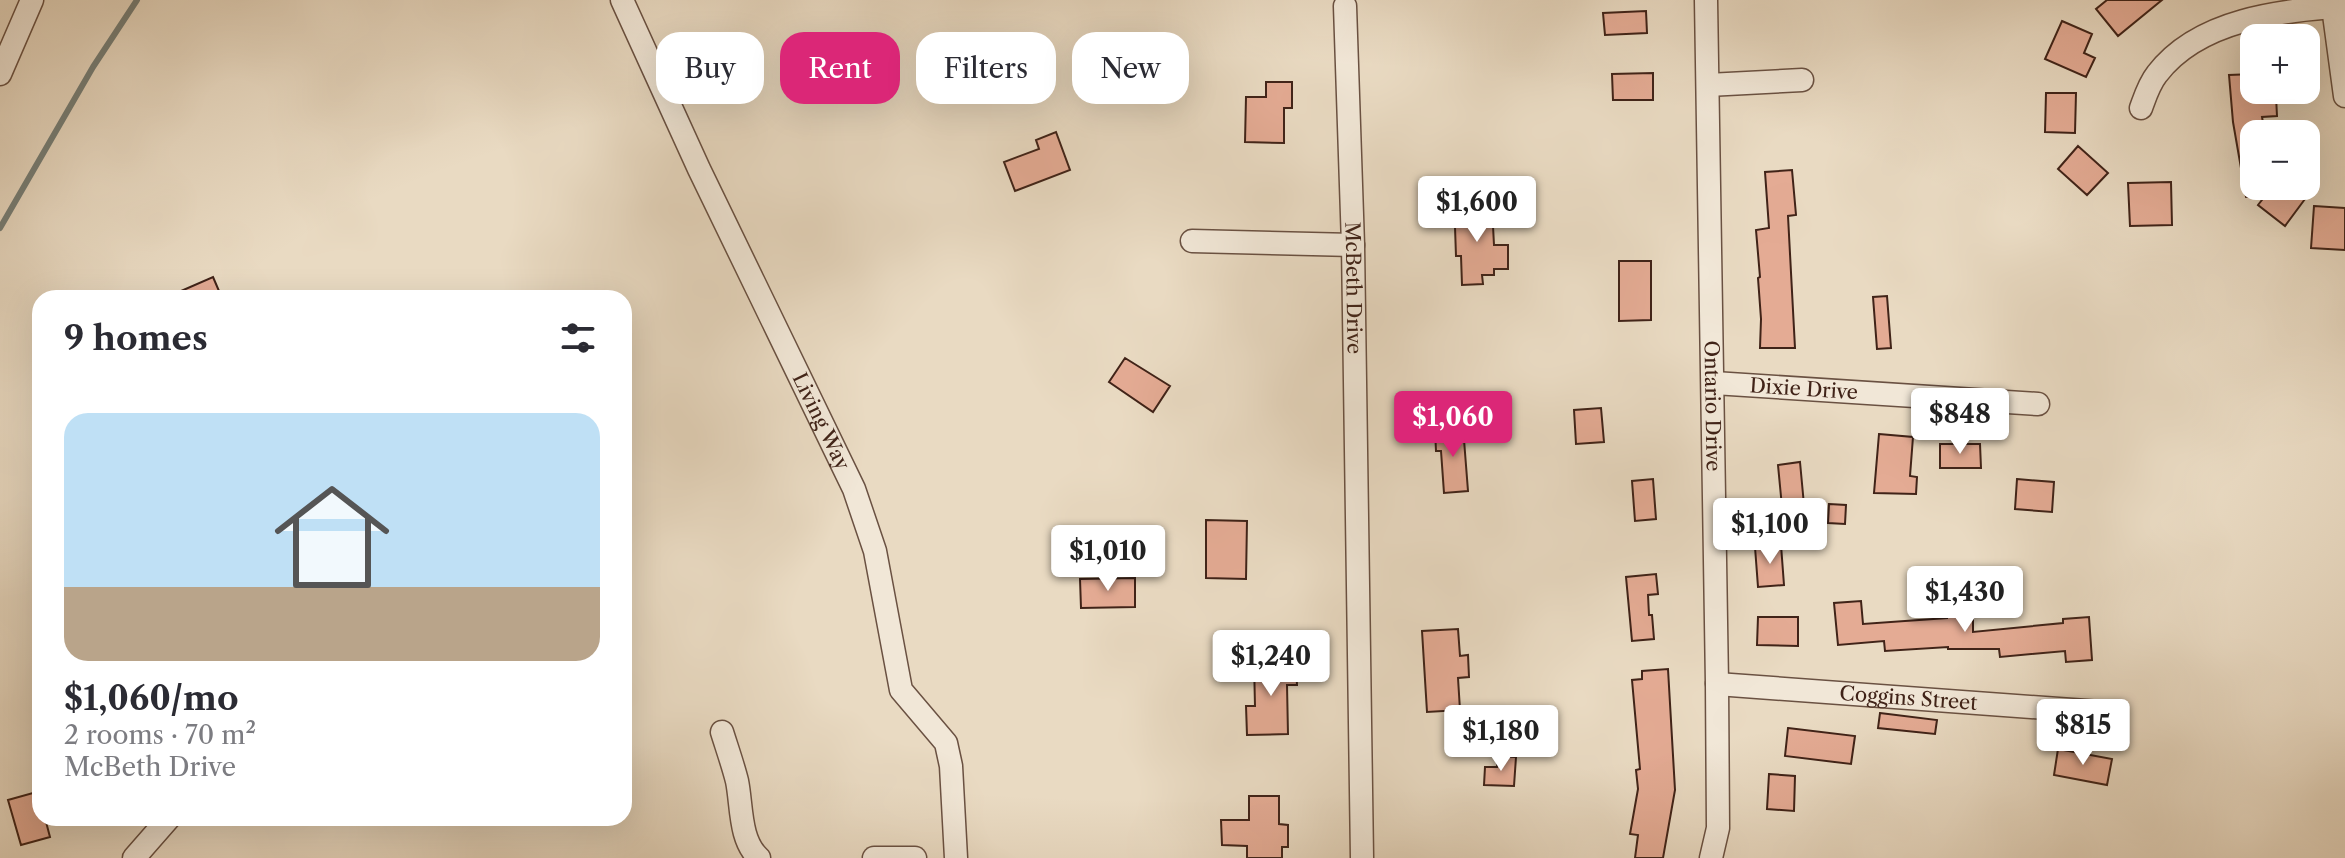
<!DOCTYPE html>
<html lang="en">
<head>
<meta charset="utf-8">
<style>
	body { margin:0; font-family:"Libre Caslon Text",serif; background:#f2f2f3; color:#2b2b33; height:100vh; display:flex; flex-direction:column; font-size:30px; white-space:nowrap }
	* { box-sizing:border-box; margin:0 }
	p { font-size:26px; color:#7c7c81 }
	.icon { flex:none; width:44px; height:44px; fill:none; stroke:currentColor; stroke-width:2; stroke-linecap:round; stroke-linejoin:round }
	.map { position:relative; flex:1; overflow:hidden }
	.side { position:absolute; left:32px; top:290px; width:600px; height:536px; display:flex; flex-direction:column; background:#fff; border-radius:24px; box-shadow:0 8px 32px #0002 }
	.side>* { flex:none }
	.guide { position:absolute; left:656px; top:32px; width:760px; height:72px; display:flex; gap:16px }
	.buttons { position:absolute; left:2240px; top:24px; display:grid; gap:16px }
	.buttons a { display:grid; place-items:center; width:80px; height:80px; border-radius:16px; background:#fff; box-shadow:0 8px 32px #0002; font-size:40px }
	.price { position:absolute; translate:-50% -68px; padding:0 18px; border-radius:8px; background:#fff; color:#222; font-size:26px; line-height:52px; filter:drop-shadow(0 2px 4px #0008) }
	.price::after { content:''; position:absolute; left:50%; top:48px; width:24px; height:18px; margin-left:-12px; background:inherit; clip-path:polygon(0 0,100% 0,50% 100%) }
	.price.active { background:#db2777; color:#fff }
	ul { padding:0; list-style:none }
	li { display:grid; align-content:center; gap:16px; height:424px; padding:0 32px }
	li+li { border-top:2px solid #e1e1e2 }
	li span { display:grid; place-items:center; height:248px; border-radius:24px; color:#555 }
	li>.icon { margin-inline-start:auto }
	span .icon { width:144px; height:144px; fill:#fffc; stroke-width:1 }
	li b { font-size:34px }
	h2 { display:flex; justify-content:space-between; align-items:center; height:96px; padding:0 32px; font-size:34px }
	.chip { padding:0 28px; border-radius:24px; background:#fff; box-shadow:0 8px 32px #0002; font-size:28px; line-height:72px }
	.chip.active { background:#db2777; color:#fff }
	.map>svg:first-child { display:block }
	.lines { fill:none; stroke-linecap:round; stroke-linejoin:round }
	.stream { stroke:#757e77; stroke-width:6 }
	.building { fill:#e4ab94; stroke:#402318; stroke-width:2 }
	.minor-casing { stroke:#6a5142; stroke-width:25 }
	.minor { stroke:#f1e7d7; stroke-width:22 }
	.labels { text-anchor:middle; stroke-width:8; stroke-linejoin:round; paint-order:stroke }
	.street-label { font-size:20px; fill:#402318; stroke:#f1e7d7 }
</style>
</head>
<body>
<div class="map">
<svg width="2345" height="858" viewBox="0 0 2345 858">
	<rect width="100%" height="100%" fill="#e9dac2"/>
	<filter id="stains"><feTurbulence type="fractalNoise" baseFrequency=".0025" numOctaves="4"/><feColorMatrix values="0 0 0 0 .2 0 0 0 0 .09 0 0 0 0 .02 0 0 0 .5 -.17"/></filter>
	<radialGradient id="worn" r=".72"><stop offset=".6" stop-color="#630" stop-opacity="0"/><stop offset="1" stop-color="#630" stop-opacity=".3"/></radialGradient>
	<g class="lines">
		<path class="stream" d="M0 228 93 67 137 0"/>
	</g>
	<path class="building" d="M2107 0H2162L2118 36 2096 9Z
		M1646 11 1647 33 1605 35 1603 13Z
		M2062 21 2092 34 2084 53 2095 58 2086 77 2045 59Z
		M1653 73V100H1613L1612 74Z
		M2254 74V90H2265V97L2276 96 2277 116 2262 117 2265 134H2254V196L2246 197 2233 122 2229 75Z
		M1266 82H1292V108H1284V143L1245 142 1246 97H1266Z
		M2046 93H2076L2075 133 2045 132Z
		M1056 132 1070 170 1015 191 1004 162 1039 149 1036 140Z
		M2078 146 2108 173 2087 195 2058 169Z
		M1792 170 1796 215 1788 216 1795 348H1760L1761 319 1758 278 1760 277 1756 230 1769 228 1765 172Z
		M2171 182 2172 225 2130 226 2128 183Z
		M2273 186H2288L2305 199 2285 226 2258 205Z
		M2314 206 2345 208V250L2311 248Z
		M1492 207 1494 245H1508V269H1494V275H1482L1483 284 1462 285 1461 256H1456L1455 227H1451V208Z
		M1619 261H1651V320L1619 321Z
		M213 277 222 298H165Z
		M1887 296 1891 348 1877 349 1873 297Z
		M1125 358 1170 386 1153 412 1109 382Z
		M1601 408 1604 442 1576 444 1574 410Z
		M1463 427 1468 491 1444 493 1441 451H1436L1435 429Z
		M1879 434 1913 437 1910 476 1917 477 1916 494 1874 493Z
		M1940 444H1980L1981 468H1940Z
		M1800 462 1804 505 1782 507 1778 465Z
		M1653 479 1656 519 1635 521 1632 481Z
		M2017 479 2054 482 2052 512 2015 509Z
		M1829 504 1846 505 1845 524 1828 523Z
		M1206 520 1247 521 1246 579 1206 578Z
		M1781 545 1784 585 1758 587 1755 547Z
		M1656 574 1658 594 1648 595 1649 615H1652L1654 639 1632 641 1626 577Z
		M1135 578V607L1081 608 1080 579Z
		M1861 601 1863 624 1947 618V610L1973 609V632L2063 623V619L2089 617 2092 660 2066 662 2065 651 2000 657 1999 649H1948V647L1885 651 1884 641 1838 645 1834 603Z
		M1758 617H1798V646L1757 645Z
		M1458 629 1460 656 1468 655 1469 677 1458 678 1460 710 1427 712 1422 631Z
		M1296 661 1297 685H1287L1288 734 1247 735 1246 706H1255L1254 662Z
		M1668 669 1675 790 1663 858H1635L1638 835 1630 834 1638 789 1636 770 1640 769 1632 680 1642 679V671Z
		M1880 713 1937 720 1935 734 1878 728Z
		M1788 728 1855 736 1851 764 1785 756Z
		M2058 749 2112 759 2107 785 2054 775Z
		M1498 756 1516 757 1514 786 1484 785 1485 767H1497Z
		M1769 774 1795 776 1794 811 1767 809Z
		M40 791V818H45L50 837 21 845 8 800Z
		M1249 796H1279V824L1288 825V847H1282V858H1247V846L1222 845 1221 820H1249Z"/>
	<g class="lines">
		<g class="minor-casing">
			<g id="minor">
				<path id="s1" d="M622 0 699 169 854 489 875 551 901 690 946 743 951 766 956 858"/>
				<path id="s2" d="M1706 0 1717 684 1718 828 1711 858"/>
				<path id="s3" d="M1345 6 1353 245 1362 858"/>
				<path d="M2333 7 2345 96"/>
				<path d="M0 74 32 0"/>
				<path d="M1708 85 1802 80"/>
				<path d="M2141 108C2145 97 2149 84 2157 74 2199 19 2280 11 2345 6"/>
				<path d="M1192 241 1353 245"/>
				<path id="s4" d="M1714 383 2038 404"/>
				<path id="s5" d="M1717 684 2100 712"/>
				<path d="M722 732C727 748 733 765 737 781 742 805 739 840 759 858"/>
				<path d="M134 858 169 818"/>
				<path d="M874 858H915"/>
			</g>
		</g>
		<use href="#minor" class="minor"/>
	</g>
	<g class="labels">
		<g class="street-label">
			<text dy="7" stroke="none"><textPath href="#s3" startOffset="282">McBeth Drive</textPath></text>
			<text dy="7" stroke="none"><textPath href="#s4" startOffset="90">Dixie Drive</textPath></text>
			<text dy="7" stroke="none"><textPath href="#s2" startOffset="406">Ontario Drive</textPath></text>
			<text dy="7" stroke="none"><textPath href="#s1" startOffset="466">Living Way</textPath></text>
			<text dy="7" stroke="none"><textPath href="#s5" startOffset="192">Coggins Street</textPath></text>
		</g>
	</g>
	<rect width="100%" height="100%" filter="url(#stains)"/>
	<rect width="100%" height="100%" fill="url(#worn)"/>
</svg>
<div class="buttons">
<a>+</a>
<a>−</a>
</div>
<b class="price" style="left:1477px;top:244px">$1,600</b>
<b class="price" style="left:1960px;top:456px">$848</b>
<b class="price active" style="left:1453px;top:459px">$1,060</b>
<b class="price" style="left:1770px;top:566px">$1,100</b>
<b class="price" style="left:1108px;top:593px">$1,010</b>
<b class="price" style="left:1965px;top:634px">$1,430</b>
<b class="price" style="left:1271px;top:698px">$1,240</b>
<b class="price" style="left:2083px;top:767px">$815</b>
<b class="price" style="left:1501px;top:773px">$1,180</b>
<div class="guide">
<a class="chip">Buy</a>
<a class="chip active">Rent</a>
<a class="chip">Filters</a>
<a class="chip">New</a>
</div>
<section class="side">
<h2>9 homes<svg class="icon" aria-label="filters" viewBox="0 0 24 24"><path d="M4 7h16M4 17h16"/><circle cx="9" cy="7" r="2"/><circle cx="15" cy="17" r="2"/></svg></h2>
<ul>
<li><span style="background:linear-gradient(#bfe0f5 70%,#b9a48a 0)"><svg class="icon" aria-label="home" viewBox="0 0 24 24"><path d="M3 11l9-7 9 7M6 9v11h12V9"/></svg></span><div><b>$1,060/mo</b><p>2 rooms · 70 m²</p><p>McBeth Drive</p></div></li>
</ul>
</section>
</div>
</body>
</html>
